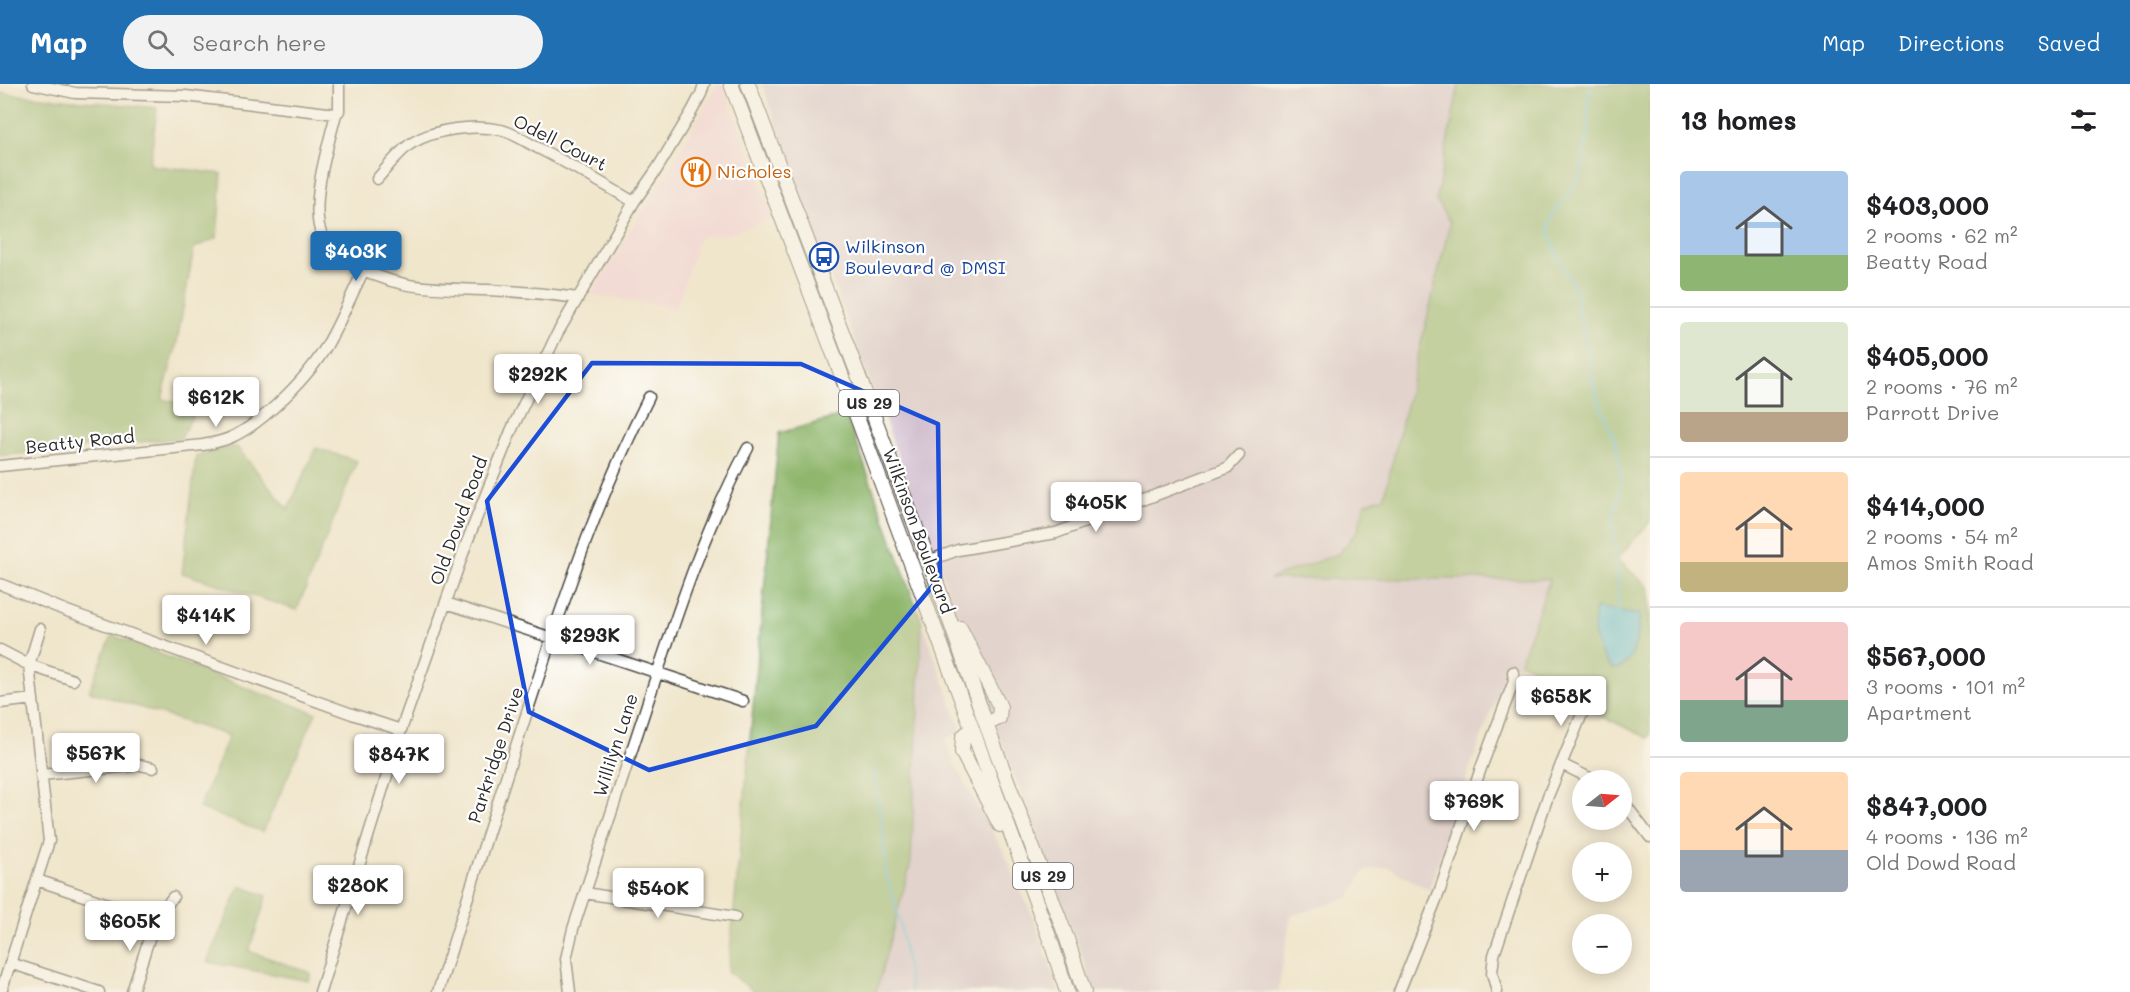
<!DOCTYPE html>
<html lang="en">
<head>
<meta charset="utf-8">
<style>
	body { margin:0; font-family:Mali,sans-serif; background:#f2f2f2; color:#202124; height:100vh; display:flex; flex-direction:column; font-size:22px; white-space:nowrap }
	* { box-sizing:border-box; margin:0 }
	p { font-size:20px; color:#757577 }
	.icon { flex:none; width:33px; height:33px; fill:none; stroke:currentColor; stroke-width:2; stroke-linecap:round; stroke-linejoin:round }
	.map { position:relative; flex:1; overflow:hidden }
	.side { display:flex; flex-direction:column; background:#fff; width:480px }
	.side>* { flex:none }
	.needle { width:39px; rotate:73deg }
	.controls { position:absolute; left:1572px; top:686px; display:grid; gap:12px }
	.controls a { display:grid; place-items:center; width:60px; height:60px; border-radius:50%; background:#fff; box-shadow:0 3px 15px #0003; font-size:30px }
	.price { position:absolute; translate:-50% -51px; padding:0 14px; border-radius:6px; background:#fff; color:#222; font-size:20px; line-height:39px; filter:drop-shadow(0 2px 3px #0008) }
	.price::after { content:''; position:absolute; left:50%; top:36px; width:18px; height:14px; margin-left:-9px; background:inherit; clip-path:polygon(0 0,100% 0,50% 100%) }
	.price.active { background:#1f6fb2; color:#fff }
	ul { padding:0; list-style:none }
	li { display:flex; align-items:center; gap:18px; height:150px; padding:0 30px }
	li+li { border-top:2px solid #e0e0e0 }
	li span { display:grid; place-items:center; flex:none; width:168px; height:120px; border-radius:6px; color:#555 }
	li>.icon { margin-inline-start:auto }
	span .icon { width:72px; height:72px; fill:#fffc; stroke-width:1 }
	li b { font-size:26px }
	h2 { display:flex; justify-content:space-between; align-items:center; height:72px; padding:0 30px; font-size:26px }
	header { display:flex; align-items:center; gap:36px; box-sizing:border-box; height:84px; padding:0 30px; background:#1f6fb2; color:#fff }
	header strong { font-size:28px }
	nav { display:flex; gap:33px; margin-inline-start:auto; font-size:21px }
	.search { width:420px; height:54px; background:#f2f2f2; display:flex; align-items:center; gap:15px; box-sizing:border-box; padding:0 21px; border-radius:33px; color:#757577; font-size:22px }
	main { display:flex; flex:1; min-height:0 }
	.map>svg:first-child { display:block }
	.built { fill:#f4cfdd }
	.industrial { fill:#d0bdcd }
	.forest { fill:#8fb66c; stroke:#5d704c; stroke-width:1.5 }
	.water { fill:#56bcd4; stroke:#407480; stroke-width:1.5 }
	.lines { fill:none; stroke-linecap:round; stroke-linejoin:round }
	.stream { stroke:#56bcd4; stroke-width:2 }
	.minor-casing { stroke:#494743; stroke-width:13 }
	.major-casing { stroke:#494743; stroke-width:16 }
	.minor { stroke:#fff; stroke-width:10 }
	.major { stroke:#fff; stroke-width:14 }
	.marked { fill:none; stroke:#1d4ed8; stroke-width:4.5; stroke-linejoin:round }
	.labels { text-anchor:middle; stroke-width:4.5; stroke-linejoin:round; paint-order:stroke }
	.shield { fill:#fff; stroke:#6b6b6b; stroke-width:1.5 }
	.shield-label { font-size:16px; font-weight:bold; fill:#2b2b2b }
	.street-label { font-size:18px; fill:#2b2b2b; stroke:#fff }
	.food-label { font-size:18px; fill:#c56008; stroke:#fff; text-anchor:start }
	.transit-label { font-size:18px; fill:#164399; stroke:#fff; text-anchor:start }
</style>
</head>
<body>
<header>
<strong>Map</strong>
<div class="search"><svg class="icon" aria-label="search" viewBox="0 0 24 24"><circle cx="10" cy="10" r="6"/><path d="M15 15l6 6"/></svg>Search here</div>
<nav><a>Map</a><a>Directions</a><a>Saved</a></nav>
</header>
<main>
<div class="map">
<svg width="1650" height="908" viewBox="0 0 1650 908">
	<rect width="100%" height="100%" fill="#fff"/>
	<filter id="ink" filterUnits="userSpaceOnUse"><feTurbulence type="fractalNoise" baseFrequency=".0167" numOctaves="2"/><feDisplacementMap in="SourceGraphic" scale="12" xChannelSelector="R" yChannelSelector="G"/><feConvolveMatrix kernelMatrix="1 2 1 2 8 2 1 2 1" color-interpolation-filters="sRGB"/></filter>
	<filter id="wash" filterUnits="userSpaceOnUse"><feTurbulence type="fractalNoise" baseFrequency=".008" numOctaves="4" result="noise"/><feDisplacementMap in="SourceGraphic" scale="24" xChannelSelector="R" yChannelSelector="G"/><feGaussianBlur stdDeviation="1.35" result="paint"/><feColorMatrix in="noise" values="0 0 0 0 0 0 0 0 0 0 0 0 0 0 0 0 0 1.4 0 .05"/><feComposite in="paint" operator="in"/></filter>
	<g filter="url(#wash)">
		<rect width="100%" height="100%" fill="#f0e6cc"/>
		<path class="built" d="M717 0H723L773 135 724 151 699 153 676 224 591 211 678 70Z"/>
		<path class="industrial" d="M762 0H1603L1450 139 1383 413 1365 420 1359 446 1338 470 1271 495H1551L1519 582 1510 579 1471 681 1429 806 1388 783 1364 787 1350 813 1291 832 1278 908H1093L1085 880 963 556 943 491 802 117 784 61Z
			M922 538 962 648 945 655 954 679 1005 770 1036 841 1059 908H876L911 778Z"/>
		<path class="forest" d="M1459 0H1650V438L1617 475 1650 504V652L1648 654 1593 628 1598 614 1520 578 1550 495H1269L1338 470 1358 446 1365 419 1384 413 1450 139 1436 116Z
			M0 9 157 24 150 81 222 90 217 154 194 164 177 258 162 315 197 323 181 354 0 372Z
			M846 331 922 538 911 778 876 908H755L728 888 779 349Z
			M236 362 288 425 316 364 357 377 297 526 182 489 196 372Z
			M112 551 254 607 316 629 263 748 199 724 229 652 89 607Z
			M240 802 267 812 249 867 311 889 309 897 207 878Z"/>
		<path class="water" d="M1595 524 1640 531C1637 546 1637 568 1625 580 1608 598 1595 559 1594 547 1593 539 1594 531 1595 524Z"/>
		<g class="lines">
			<path class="stream" d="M1591 0 1588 21V52L1580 91 1569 110 1553 130 1549 140V149L1554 164 1577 209 1578 228 1589 267 1591 291 1599 318 1615 357 1619 375 1621 393 1619 413 1612 434 1617 474 1619 528
				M874 687 884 755 886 789 899 834 911 908"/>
		</g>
	</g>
	<g filter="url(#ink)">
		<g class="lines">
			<g class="minor-casing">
				<path id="minor" d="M33 0 75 9 185 12 336 30
					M339 0V27L336 30C328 62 311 115 320 146 325 161 335 168 347 176 393 207 434 204 487 206 517 207 547 210 578 214
					M377 95C387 84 399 67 412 59 435 45 474 40 501 46 514 49 526 58 538 64 571 81 602 99 634 118
					M0 382 203 361C214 359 225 357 234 352 265 337 310 291 327 261 341 237 351 211 364 186
					M928 477 958 466 1056 449 1227 384 1239 371
					M0 500 67 527 352 630 401 646
					M446 519 743 617
					M0 566 29 581 73 596
					M0 619 33 615
					M1561 680 1594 696
					M41 691 140 681 153 684
					M1622 716 1650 753
					M37 796 155 836
					M585 809 735 833
					M10 879 99 908
					M1 908 49 757 29 581 40 545
					M132 908 155 836 173 813
					M320 908 401 646 467 458 511 347 557 250 634 118 657 85 692 27 701 10 704 0
					M438 908C471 803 504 697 539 592 570 497 603 403 649 313
					M570 908 566 875 573 845C600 764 626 683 653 602 680 521 707 439 748 364
					M1399 908 1440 806 1481 684 1514 597 1513 588
					M1497 908 1492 889 1494 871 1548 712 1587 618"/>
			</g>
			<g class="major-casing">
				<path id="major" d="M731 0 834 271 1052 861 1067 908
					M748 0 934 491 986 640 1067 855 1084 908
					M960 544 1000 623 999 634 986 640
					M971 645 963 653 962 668 1000 741"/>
			</g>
			<use href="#minor" class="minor"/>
			<use href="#major" class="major"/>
		</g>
	</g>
	<path d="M0 0H1650V908H0ZM592 279 801 280 938 340 940 493 816 642 649 686 529 628 487 417Z" fill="#f0e6cc" fill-opacity=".55" fill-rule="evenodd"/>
	<path class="marked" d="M592 279 801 280 938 340 940 493 816 642 649 686 529 628 487 417Z"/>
	<defs>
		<g id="restaurant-ring" transform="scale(1.5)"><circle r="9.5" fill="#fff" stroke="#e8710a" stroke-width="1.5"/><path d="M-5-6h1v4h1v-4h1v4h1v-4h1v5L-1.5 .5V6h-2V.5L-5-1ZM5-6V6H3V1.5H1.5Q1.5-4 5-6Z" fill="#e8710a"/></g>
		<g id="bus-ring" transform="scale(1.5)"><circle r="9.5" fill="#fff" stroke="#1a4fb4" stroke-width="1.5"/><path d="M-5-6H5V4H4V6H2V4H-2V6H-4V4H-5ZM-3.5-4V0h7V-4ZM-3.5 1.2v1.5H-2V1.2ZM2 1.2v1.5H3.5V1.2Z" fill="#1a4fb4"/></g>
	</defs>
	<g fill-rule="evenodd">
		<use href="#restaurant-ring" x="696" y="88"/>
		<use href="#bus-ring" x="824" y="173"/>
	</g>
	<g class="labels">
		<g class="shield">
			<rect x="839" y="306" width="60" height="26" rx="4.5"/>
			<rect x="1013" y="779" width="60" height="26" rx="4.5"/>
		</g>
		<g class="shield-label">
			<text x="869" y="325">US 29</text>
			<text x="1043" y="798">US 29</text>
		</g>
		<g class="street-label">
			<text transform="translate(560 59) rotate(27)" y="6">Odell Court</text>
			<text transform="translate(80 358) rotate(-6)" y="6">Beatty Road</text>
			<text transform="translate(459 437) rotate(-70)" y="6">Old Dowd Road</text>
			<text transform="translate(918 447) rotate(70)" y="6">Wilkinson Boulevard</text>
			<text transform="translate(616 661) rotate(-72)" y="6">Willilyn Lane</text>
			<text transform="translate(496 671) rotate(-72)" y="6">Parkridge Drive</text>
		</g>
		<g class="food-label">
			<text x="717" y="94">Nicholes</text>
		</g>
		<g class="transit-label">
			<text x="845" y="169">Wilkinson<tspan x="845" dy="21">Boulevard @ DMSI</tspan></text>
		</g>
	</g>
</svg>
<div class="controls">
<a><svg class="needle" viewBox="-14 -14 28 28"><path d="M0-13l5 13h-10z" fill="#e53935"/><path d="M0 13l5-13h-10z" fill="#757577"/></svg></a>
<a>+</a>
<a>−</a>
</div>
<b class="price active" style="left:356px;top:198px">$403K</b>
<b class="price" style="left:538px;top:321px">$292K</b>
<b class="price" style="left:216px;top:344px">$612K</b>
<b class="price" style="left:1096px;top:449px">$405K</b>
<b class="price" style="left:206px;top:562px">$414K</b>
<b class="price" style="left:590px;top:582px">$293K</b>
<b class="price" style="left:1561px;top:643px">$658K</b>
<b class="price" style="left:96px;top:700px">$567K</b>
<b class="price" style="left:399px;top:701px">$847K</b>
<b class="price" style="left:1474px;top:748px">$769K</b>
<b class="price" style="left:358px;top:832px">$280K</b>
<b class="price" style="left:658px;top:835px">$540K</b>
<b class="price" style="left:130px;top:868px">$605K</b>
</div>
<section class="side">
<h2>13 homes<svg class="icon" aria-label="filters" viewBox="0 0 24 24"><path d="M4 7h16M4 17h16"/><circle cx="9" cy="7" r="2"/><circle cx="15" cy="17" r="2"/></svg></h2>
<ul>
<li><span style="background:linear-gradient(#a9c7e8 70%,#8fb573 0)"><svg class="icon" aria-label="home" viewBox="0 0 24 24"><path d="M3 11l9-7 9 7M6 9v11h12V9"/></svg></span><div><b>$403,000</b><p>2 rooms · 62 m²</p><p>Beatty Road</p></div></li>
<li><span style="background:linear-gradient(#dfe7d0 75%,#b9a48a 0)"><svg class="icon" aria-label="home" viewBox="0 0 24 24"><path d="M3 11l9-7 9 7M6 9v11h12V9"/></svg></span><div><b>$405,000</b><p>2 rooms · 76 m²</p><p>Parrott Drive</p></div></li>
<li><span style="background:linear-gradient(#ffd9b3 75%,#c2b280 0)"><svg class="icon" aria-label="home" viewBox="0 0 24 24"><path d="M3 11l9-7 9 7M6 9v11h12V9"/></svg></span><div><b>$414,000</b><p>2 rooms · 54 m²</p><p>Amos Smith Road</p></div></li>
<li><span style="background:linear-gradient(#f6c9c9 65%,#7fa58c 0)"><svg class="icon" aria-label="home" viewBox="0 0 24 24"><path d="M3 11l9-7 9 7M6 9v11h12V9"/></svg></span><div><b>$567,000</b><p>3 rooms · 101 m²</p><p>Apartment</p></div></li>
<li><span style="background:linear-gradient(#ffd9b3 65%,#9aa5b1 0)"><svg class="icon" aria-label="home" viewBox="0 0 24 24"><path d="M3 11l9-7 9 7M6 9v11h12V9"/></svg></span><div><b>$847,000</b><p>4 rooms · 136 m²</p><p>Old Dowd Road</p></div></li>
</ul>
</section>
</main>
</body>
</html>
